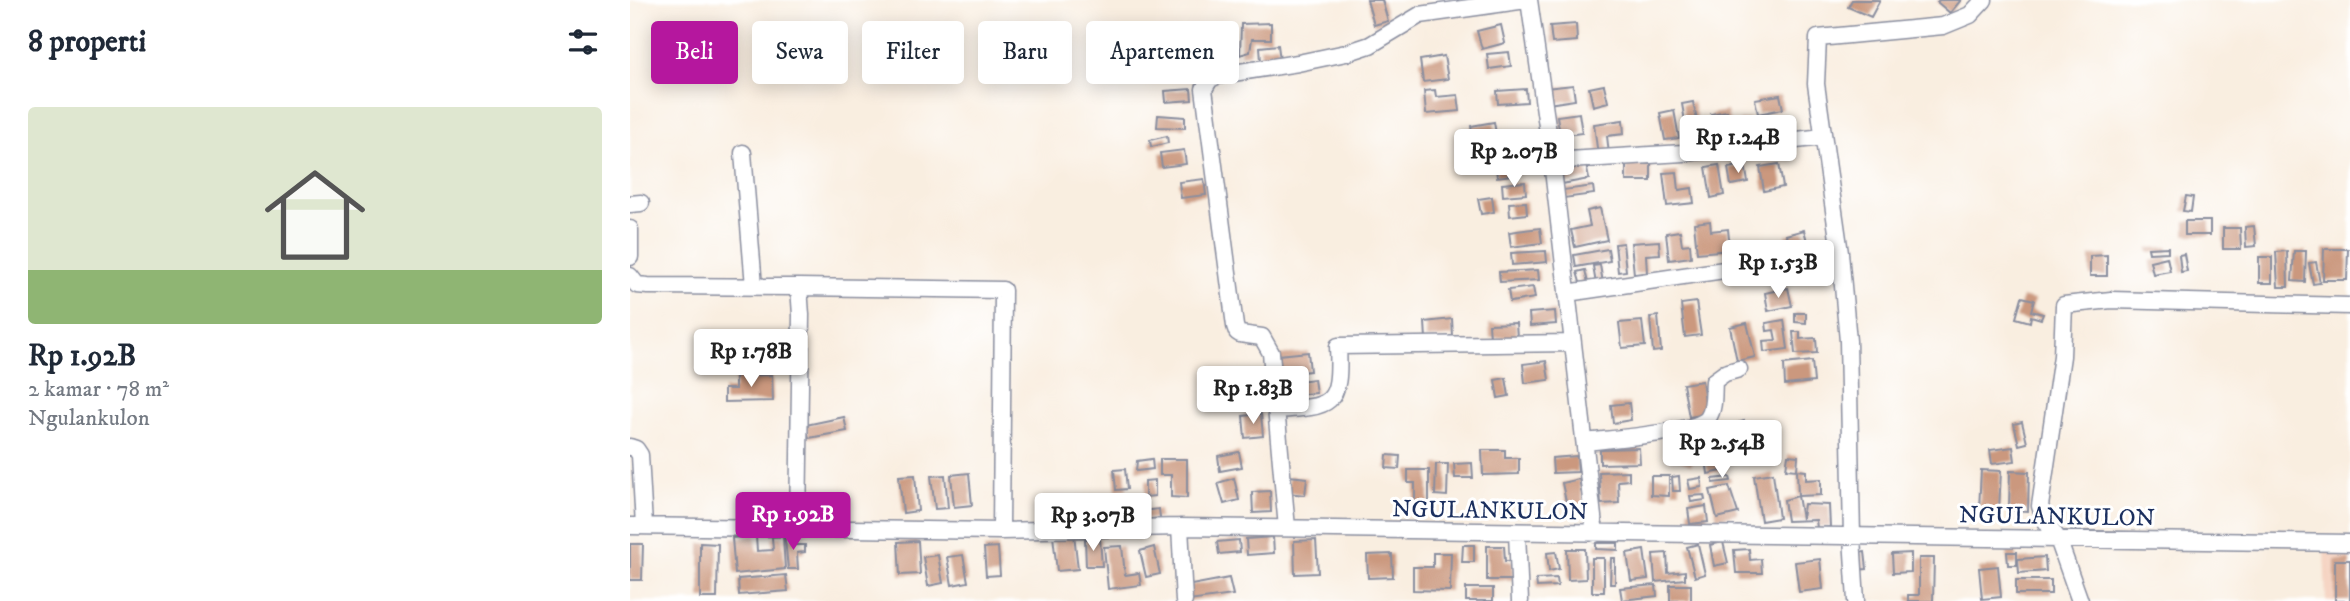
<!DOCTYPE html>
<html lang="id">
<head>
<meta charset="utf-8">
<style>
	body { margin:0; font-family:"IM FELL DW Pica",serif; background:#f2f2f3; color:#1f2937; height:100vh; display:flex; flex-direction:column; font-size:26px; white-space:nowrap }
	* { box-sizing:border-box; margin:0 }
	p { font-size:23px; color:#747a83 }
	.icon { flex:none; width:38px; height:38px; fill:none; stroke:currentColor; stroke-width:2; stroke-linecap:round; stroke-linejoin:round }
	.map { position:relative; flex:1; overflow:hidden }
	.panel { display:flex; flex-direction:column; background:#fff; width:630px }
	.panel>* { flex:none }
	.top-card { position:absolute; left:21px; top:21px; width:665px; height:63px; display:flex; gap:14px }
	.price { position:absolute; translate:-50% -60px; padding:0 16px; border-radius:7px; background:#fff; color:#222; font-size:23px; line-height:46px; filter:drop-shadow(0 2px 4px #0008) }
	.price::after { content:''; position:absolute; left:50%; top:42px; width:21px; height:16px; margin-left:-10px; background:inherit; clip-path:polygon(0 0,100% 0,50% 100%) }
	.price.active { background:#b5179e; color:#fff }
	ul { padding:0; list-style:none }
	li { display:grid; align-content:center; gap:14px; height:371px; padding:0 28px }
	li span { display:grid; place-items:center; height:217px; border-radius:7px; color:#555 }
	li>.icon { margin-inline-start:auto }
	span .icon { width:126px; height:126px; fill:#fffc; stroke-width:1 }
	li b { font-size:30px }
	h2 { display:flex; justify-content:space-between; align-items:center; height:84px; padding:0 28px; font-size:30px }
	.chip { padding:0 24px; border-radius:7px; background:#fff; box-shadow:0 4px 18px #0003; font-size:24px; line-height:63px }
	.chip.active { background:#b5179e; color:#fff }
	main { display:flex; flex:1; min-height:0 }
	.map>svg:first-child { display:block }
	.built { fill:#f5d3c1 }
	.building { fill:#cb987e }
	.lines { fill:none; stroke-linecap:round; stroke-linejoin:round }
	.minor-casing { stroke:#8a8e9f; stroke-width:19 }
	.minor { stroke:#fff; stroke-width:16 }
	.labels { text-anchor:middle; stroke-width:6; stroke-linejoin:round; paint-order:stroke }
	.street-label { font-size:24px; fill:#1b2f5e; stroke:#fff }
</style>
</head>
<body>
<main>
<section class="panel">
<h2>8 properti<svg class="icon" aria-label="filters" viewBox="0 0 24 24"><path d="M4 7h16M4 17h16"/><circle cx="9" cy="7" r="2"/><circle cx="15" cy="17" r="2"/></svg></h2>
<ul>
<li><span style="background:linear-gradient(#dfe7d0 75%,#8fb573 0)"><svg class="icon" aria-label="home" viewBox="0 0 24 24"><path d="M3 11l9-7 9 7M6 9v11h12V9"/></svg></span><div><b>Rp 1.92B</b><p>2 kamar · 78 m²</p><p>Ngulankulon</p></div></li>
</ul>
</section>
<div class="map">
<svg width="1720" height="601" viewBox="0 0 1720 601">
	<rect width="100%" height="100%" fill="#fff"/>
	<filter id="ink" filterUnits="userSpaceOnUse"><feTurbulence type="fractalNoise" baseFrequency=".0143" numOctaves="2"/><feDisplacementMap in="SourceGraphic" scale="14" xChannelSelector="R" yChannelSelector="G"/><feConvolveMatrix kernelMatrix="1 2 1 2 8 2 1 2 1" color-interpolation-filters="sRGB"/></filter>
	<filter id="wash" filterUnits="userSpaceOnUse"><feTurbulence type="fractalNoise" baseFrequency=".00686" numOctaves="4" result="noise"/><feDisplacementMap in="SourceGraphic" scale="28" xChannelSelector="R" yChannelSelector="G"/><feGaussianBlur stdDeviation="1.57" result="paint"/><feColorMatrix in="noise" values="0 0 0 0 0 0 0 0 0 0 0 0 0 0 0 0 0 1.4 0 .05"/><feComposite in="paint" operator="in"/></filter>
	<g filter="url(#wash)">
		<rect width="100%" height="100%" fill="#f9eee0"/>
		<path class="built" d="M1694 546 1720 547V601H1696Z"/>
		<g id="blocks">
			<path class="building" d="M737 0H752L758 21 744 25Z
				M1222 0H1250L1241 17 1218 7Z
				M1309 0H1331L1320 13 1307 2Z
				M641 23V39H622L620 52 610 55 611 24Z
				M946 24 947 41 922 43 920 26Z
				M871 25 875 43 852 49 847 31Z
				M648 45 650 60 631 61 630 47Z
				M879 52 881 66 859 69 857 54Z
				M814 56 818 79 793 82 790 60Z
				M943 85 945 100 918 104 916 88Z
				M974 85 978 102 963 106 959 88Z
				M561 89 562 100 536 102 535 91Z
				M896 89 897 102 868 104 867 91Z
				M805 90 806 97 828 95 830 111 796 114 794 91Z
				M1150 95 1153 109 1128 114 1125 99Z
				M1063 102 1068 125 1056 127 1052 104Z
				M1044 110 1049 138 1035 140 1030 113Z
				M1097 111 1101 129 1091 131 1094 144 1075 148 1072 135 1085 133 1081 114Z
				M949 113 952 133 930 136 927 116Z
				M528 115 555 117V128L527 127Z
				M1119 119 1123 141 1112 143 1109 121Z
				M993 120 994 134 977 136 979 154 968 156 964 124Z
				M864 122 866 134 843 138 841 126Z
				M537 136 538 143 521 147 520 140Z
				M869 144 870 150 892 147 893 157 858 162 856 146Z
				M554 150 556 164 532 167 530 153Z
				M955 160 959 179 932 184 929 165Z
				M996 164H1021V181H996Z
				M1149 164 1153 187 1134 191 1130 167Z
				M1089 165 1094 195 1081 198 1076 167Z
				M1115 165 1118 182 1101 185 1098 168Z
				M890 166 891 174 867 177 866 168Z
				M1047 172 1049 190 1062 188 1064 203 1037 206 1033 173Z
				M574 179 576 195 551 198 549 182Z
				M895 182 896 194 873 196 872 184Z
				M963 186 964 194 934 198 933 190Z
				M1556 196 1563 197 1561 212 1553 211Z
				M862 197 864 212 851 214 848 199Z
				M896 202 897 214 880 216 879 203Z
				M970 208 977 240 945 247 941 230 960 226 957 211Z
				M1080 221 1081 231 1098 229 1100 250 1067 253 1064 223Z
				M1555 221H1580V235H1555Z
				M1624 226 1626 246 1616 247 1615 227Z
				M910 228 912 243 881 247 879 232Z
				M1593 228H1610L1611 249H1593Z
				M1174 230 1178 245 1160 250 1156 235Z
				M1050 231 1052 245 1060 244 1061 257 1039 260 1036 233Z
				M1029 241 1030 254 1016 255 1017 273 1004 274 1001 243Z
				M993 243 996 271 988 272 985 244Z
				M1538 247V252L1519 253 1518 248Z
				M978 249 980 261 946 267 944 255Z
				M1694 249H1718L1717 280H1693Z
				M916 251 917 262 882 265 881 253Z
				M1657 251 1658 287H1648L1646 252Z
				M1664 251H1676L1675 282 1662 281Z
				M1554 254 1557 271 1551 272 1549 255Z
				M1477 255V276H1460V256Z
				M1537 257 1540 271 1523 274 1520 261Z
				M1629 257H1642V283H1629Z
				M1170 262 1174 274 1149 281 1145 270Z
				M1686 262 1690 283 1683 284 1679 263Z
				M970 265 973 283 966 284 963 266Z
				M908 270 909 280 870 282 869 272Z
				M955 270 959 287 952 289 947 272Z
				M903 287 905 298 880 302 878 290Z
				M1158 288 1162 306 1138 311 1135 293Z
				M1392 297 1404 300 1401 311 1413 314 1411 319 1401 316 1400 322 1386 318Z
				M1066 302 1071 335 1055 337 1051 304Z
				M925 311 926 324 900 326 899 313Z
				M1165 313H1176V323L1165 322Z
				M1028 316 1031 351 1023 352 1020 317Z
				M822 319 823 336 796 339 795 322Z
				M1154 320 1158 349 1134 352 1133 341 1146 340 1144 330 1137 331 1136 323Z
				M1012 321 1015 346 992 348 989 323Z
				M886 323 887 337 860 338 859 324Z
				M1117 323 1125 357 1107 361 1100 327Z
				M1163 332H1170V339L1186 338 1187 353 1165 354Z
				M678 352 680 371 650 374 649 355Z
				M916 361 919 380 895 383 893 364Z
				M1182 361 1184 382 1155 385 1154 364Z
				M142 375 143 401 94 402V389H105V376Z
				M876 378 879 396 868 398 865 380Z
				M684 379 686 393 662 395 661 382Z
				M1072 381 1077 414 1059 417 1053 384Z
				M999 403 1001 420 983 423 981 405Z
				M631 414 633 436 615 438 613 416Z
				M214 417 217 431 179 438 176 425Z
				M1114 421 1119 439 1103 443 1098 426Z
				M1392 422 1397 443 1389 445 1384 424Z
				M1043 439 1068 450 1061 465 1036 455Z
				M1383 447 1385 461 1362 464 1360 450Z
				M1009 448 1010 463 970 464V449Z
				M852 450H875V458H889V474L853 475Z
				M609 452 612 467 590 471 588 456Z
				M757 455 770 456 769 469 756 468Z
				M1158 455 1168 456 1167 470 1156 469Z
				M947 456 948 472 923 473 922 458Z
				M1094 457 1096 470 1078 474 1076 459Z
				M522 459 523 469 506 471 507 461Z
				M530 459H557V498L541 497V475H530Z
				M842 463 843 478H825L824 464Z
				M806 464H818L817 496 805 495Z
				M495 469 497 489 486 490 484 470Z
				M778 470H799V505H785V483H778Z
				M1167 470 1176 471V480L1191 479V495L1168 496Z
				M1351 470 1371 471 1369 510 1349 509Z
				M999 471V480L988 481 989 503 971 504 969 472Z
				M1380 471 1399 472 1398 511 1379 510Z
				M339 473 342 505 324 507 321 475Z
				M1143 473 1149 518 1131 521 1124 476Z
				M285 475 288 511 273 513 269 476Z
				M315 475 318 508 305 509 301 476Z
				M659 476 677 478 675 495 657 493Z
				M1021 476H1039V496L1021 495Z
				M1049 476 1050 491H1043L1042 477Z
				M1100 477 1101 481 1083 483V479Z
				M604 478 609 500 594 504 588 483Z
				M1071 478 1072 487 1060 489 1058 480Z
				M949 479 955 508 938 511 932 483Z
				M525 480V496L515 497V481Z
				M1099 486 1108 513 1087 518 1080 490Z
				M640 491 641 512 623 513 622 492Z
				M1074 495 1075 500 1061 502 1060 496Z
				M1168 496 1172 519 1174 504 1199 505 1200 527 1187 528 1186 520 1157 521 1154 500Z
				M1076 506 1078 522 1060 524 1058 509Z
				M529 509 530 518 512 520 511 511Z
				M444 534 448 569 427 571 423 536Z
				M126 536 127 551 143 550 142 537 153 536 155 569 105 574 102 538Z
				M166 537V545H175V552L167 553 168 569H158L155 538Z
				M643 537 644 553 617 555 616 539Z
				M455 539H470L472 566H456Z
				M609 540 610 552 589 554 587 542Z
				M686 540 688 573 665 574 664 541Z
				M288 541 290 574 270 575 268 542Z
				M1093 542 1098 563 1084 566 1080 545Z
				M70 543 88 544 87 598H70Z
				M966 543H988V550L966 549Z
				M0 544H13L12 580H0Z
				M1068 544 1075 574 1065 577 1057 547Z
				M833 545H844V562H832Z
				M492 546 495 575 509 573 511 585 478 589 474 547Z
				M857 546H874L875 561H883V580H857Z
				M368 547 370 575 356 576 354 548Z
				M524 547 530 574 516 577 510 551Z
				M937 549H955L956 579 938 580Z
				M1119 549 1120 560 1131 559 1132 573H1106L1104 550Z
				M1014 550 1018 579 1001 581 997 553Z
				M926 552 929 569 919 571 917 553Z
				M1235 552 1237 569 1225 570 1224 553Z
				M1377 552H1387V565H1378Z
				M803 553H821L820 591 783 590V567H803Z
				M1037 553 1038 573 1055 571V579L1025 582 1023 554Z
				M1281 553V572L1263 573 1262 554Z
				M762 554 763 577 738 578 737 555Z
				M308 555 313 583 298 586 293 557Z
				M333 555 338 582 322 585 317 557Z
				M1415 557 1416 571 1389 573 1388 559Z
				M962 558H974V592H962Z
				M981 558H985V584H980Z
				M1289 558H1304L1303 601H1278V595H1289Z
				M1190 559 1193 589 1169 592 1165 562Z
				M1705 560H1720V601H1705Z
				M1368 566 1371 597 1352 599 1349 568Z
				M156 575 158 591 109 595 108 579Z
				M599 578 603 595 559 601 556 586Z
				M927 578 928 586 907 587 906 579Z
				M1386 580H1421V594H1386Z
				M1026 585 1027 596 992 600 990 588Z
				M1040 585H1061V601H1040Z
				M836 588H863V601H836Z"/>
		</g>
	</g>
	<g filter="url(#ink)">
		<use href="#blocks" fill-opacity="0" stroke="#8a8e9f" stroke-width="2"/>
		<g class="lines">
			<g class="minor-casing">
				<path id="minor" d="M899 0 922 161 965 534
					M113 153 124 286
					M922 161 1053 153 1193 137
					M0 204 11 203
					M0 229V257
					M0 276 7 285 18 286 169 287 171 315 168 528
					M169 287 373 290 371 531
					M937 293 1210 253
					M645 410C702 407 711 407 708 346L943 343
					M955 442C977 439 1067 433 1078 418 1085 408 1083 393 1084 381L1095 373 1109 369
					M0 447 6 449 10 455 14 526
					M0 526 371 531 550 527 1720 543
					M550 527 554 601
					M657 528 641 353 632 337 610 334 607 332 605 326 574 89 580 79 590 75 668 63 716 53 740 45 790 15 896 0
					M887 533 890 601
					M1226 601 1222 537 1218 341 1210 253 1186 84 1188 38 1313 26 1340 15 1354 0
					M1450 601 1428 539 1415 520 1410 506 1432 356 1434 305 1481 300 1720 306"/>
			</g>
			<use href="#minor" class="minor"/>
		</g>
	</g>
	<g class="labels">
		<g class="street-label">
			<text transform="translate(860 510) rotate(1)" y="8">NGULANKULON</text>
			<text transform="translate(1427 516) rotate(1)" y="8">NGULANKULON</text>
		</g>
	</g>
</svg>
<b class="price" style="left:1108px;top:175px">Rp 1.24B</b>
<b class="price" style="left:884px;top:189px">Rp 2.07B</b>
<b class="price" style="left:1148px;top:300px">Rp 1.53B</b>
<b class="price" style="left:121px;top:389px">Rp 1.78B</b>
<b class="price" style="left:623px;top:426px">Rp 1.83B</b>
<b class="price" style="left:1092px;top:480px">Rp 2.54B</b>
<b class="price active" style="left:163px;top:552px">Rp 1.92B</b>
<b class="price" style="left:463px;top:553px">Rp 3.07B</b>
<div class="top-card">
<a class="chip active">Beli</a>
<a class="chip">Sewa</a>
<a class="chip">Filter</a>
<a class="chip">Baru</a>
<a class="chip">Apartemen</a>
</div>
</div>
</main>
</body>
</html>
